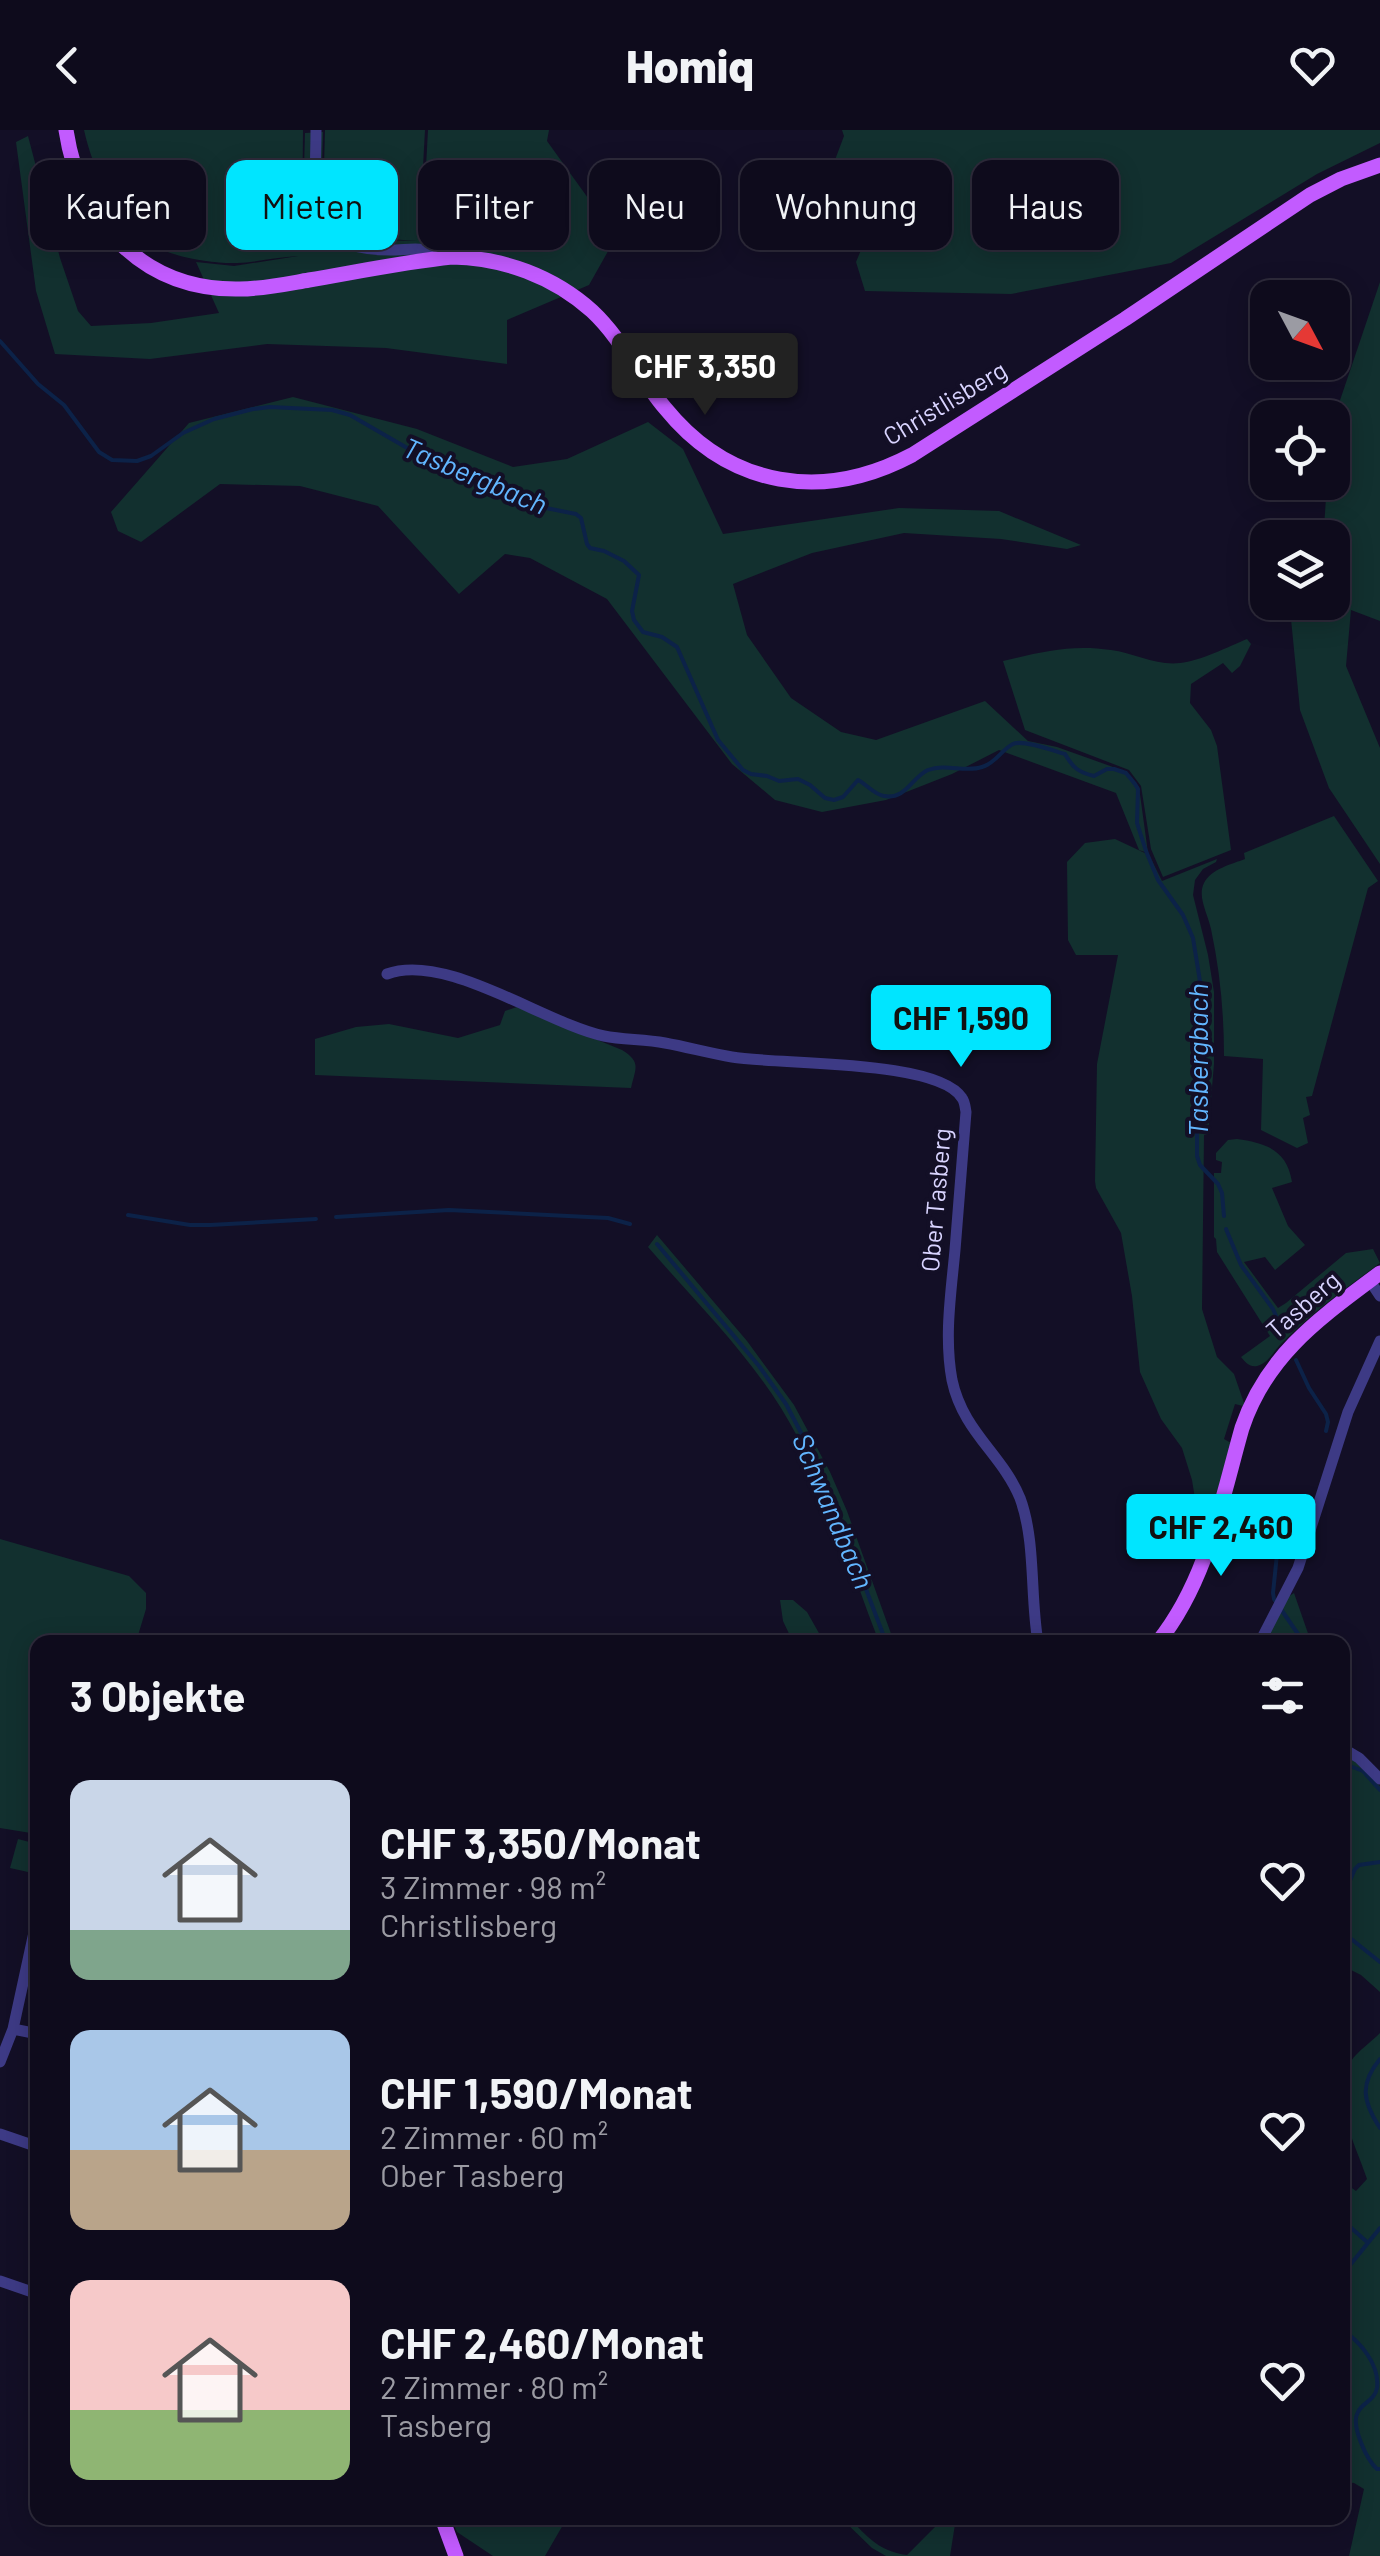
<!DOCTYPE html>
<html lang="de">
<head>
<meta charset="utf-8">
<style>
	body { margin:0; font-family:Barlow,sans-serif; background:#171425; color:#f1f3f6; height:100vh; display:flex; flex-direction:column; font-size:38px; white-space:nowrap }
	* { box-sizing:border-box; margin:0 }
	p { font-size:32px; color:#9b9ba3 }
	.icon { flex:none; width:55px; height:55px; fill:none; stroke:currentColor; stroke-width:2; stroke-linecap:round; stroke-linejoin:round }
	.map { position:relative; flex:1; overflow:hidden }
	.details { position:absolute; left:30px; top:1505px; width:1320px; height:890px; display:flex; flex-direction:column; background:#0e0b1c; border-radius:20px; box-shadow:0 5px 25px #0003,0 0 0 2px #2e2b3b }
	.details>* { flex:none }
	.guide { position:absolute; left:30px; top:30px; width:1320px; height:90px; display:flex; gap:20px }
	.needle { width:65px; rotate:131deg }
	.buttons { position:absolute; left:1250px; top:150px; display:grid; gap:20px }
	.buttons a { display:grid; place-items:center; width:100px; height:100px; border-radius:20px; background:#0e0b1c; box-shadow:0 5px 25px #0003,0 0 0 2px #2e2b3b; font-size:50px }
	.price { position:absolute; translate:-50% -85px; padding:0 22px; border-radius:10px; background:#00e5ff; color:#111; font-size:32px; line-height:65px; filter:drop-shadow(0 2px 5px #0008) }
	.price::after { content:''; position:absolute; left:50%; top:60px; width:30px; height:22px; margin-left:-15px; background:inherit; clip-path:polygon(0 0,100% 0,50% 100%) }
	.price.on { background:#222; color:#fff }
	ul { padding:0; list-style:none }
	li { display:flex; align-items:center; gap:30px; height:250px; padding:0 40px }
	li span { display:grid; place-items:center; flex:none; width:280px; height:200px; border-radius:20px; color:#555 }
	li>.icon { margin-inline-start:auto }
	span .icon { width:120px; height:120px; fill:#fffc; stroke-width:1 }
	li b { font-size:42px }
	h2 { display:flex; justify-content:space-between; align-items:center; height:120px; padding:0 40px; font-size:42px }
	.pill { padding:0 35px; border-radius:20px; background:#0e0b1c; box-shadow:0 5px 25px #0003,0 0 0 2px #2e2b3b; font-size:35px; line-height:90px }
	.pill.on { background:#00e5ff; color:#111 }
	header { display:flex; justify-content:space-between; align-items:center; height:130px; padding:0 40px; background:#0e0b1c; font-size:45px; font-weight:800 }
	.map>svg:first-child { display:block }
	.green { fill:#12302f }
	.lines { fill:none; stroke-linecap:round; stroke-linejoin:round }
	.stream { stroke:#0c2248; stroke-width:4 }
	.minor { stroke:#3d3a85; stroke-width:11 }
	.major { stroke:#c25bff; stroke-width:15 }
	.labels { text-anchor:middle; stroke-width:8; stroke-linejoin:round; paint-order:stroke }
	.street-label { font-size:25px; fill:#d9d4ff; stroke:#130f26 }
	.water-label { font-size:28px; font-style:italic; fill:#62b6ff; stroke:#130f26 }
</style>
</head>
<body>
<header><svg class="icon" aria-label="back" viewBox="0 0 24 24"><path d="M15 5l-7 7 7 7"/></svg>Homiq<svg class="icon" aria-label="heart" viewBox="0 0 24 24"><path d="M12 20l-8-8c-3-5 5-10 8-4 3-6 11-1 8 4z"/></svg></header>
<div class="map">
<svg width="1380" height="2426" viewBox="0 0 1380 2426">
	<rect width="100%" height="100%" fill="#130f26"/>
	<path class="green" d="M84 0H303L302 107 305 3 323 2 321 73 336 94 374 110 418 111 374 108 337 92 323 72 325 0H425L419 110 422 111 428 0H549L547 11 616 107 589 155 507 190V234L386 218 267 214 150 229 55 224 36 161 16 12 28 6 60 128 78 181 91 196 151 193 219 183 196 132 234 136 298 126C278 127 257 132 237 133 210 134 161 126 142 107 112 78 93 40 84 0Z
		M842 0H1380V13L1317 44 1171 133 1011 164 865 161 856 132 866 108 840 76 826 54 844 6Z
		M1380 152V491L1351 480 1346 536 1380 618V734L1329 658 1300 580 1290 479 1292 473 1332 472V408L1320 407 1324 398 1327 353 1332 352 1333 291Z
		M293 267 417 299 513 337 567 329 648 292 683 319 723 404 899 378 999 381 1081 415 1067 419 1001 409 904 403 812 423 733 454 747 505 791 568 841 602 876 610 985 571 1028 611 1057 617 1127 642 1139 657 1148 723 1139 720 1116 663 999 620 952 644 886 670 822 682 775 670 732 634 607 469 530 428 505 424 459 464 378 376 300 356 220 354 141 412 118 401 111 382 189 293Z
		M1247 509 1251 514 1240 536 1232 543 1223 533 1191 554 1190 573 1211 600 1217 616 1231 720 1163 747 1151 719 1141 656 1129 640 1025 600 1003 531C1041 522 1071 514 1111 520 1134 523 1157 536 1180 533 1200 531 1228 517 1247 509Z
		M1334 686 1378 751 1368 758 1312 966 1306 967 1310 985 1303 988 1308 1013 1297 1018 1261 1000 1263 929 1224 926C1224 883 1220 841 1211 799 1208 784 1197 767 1204 753 1211 739 1232 734 1245 729L1244 723Z
		M1115 709 1149 725 1162 751 1217 729 1216 732 1203 739 1195 750 1193 765 1208 825 1214 862V934L1208 1004 1204 1005 1202 1179 1217 1227 1234 1244 1244 1273 1243 1276 1235 1274 1224 1309 1231 1313 1204 1408 1200 1400 1192 1350 1182 1318 1161 1289 1140 1242 1132 1166 1121 1103 1096 1058 1095 1051 1097 934 1118 825H1076L1068 810 1067 732 1085 713Z
		M517 877 622 920C641 932 636 937 631 958L315 945V909L356 897 389 894 458 908 500 895 505 881Z
		M1237 1009C1266 1013 1287 1020 1292 1052L1272 1058 1288 1096 1305 1115 1275 1140 1265 1127 1244 1132 1278 1178 1286 1173 1346 1123 1373 1119 1380 1133C1346 1158 1311 1183 1282 1213 1275 1219 1269 1232 1260 1235 1251 1239 1246 1233 1241 1227L1270 1206 1217 1122 1216 1109 1214 1107V1043H1221L1222 1032 1216 1030V1023L1228 1010Z
		M657 1105 747 1211 794 1275 830 1342 847 1381 894 1512H879C848 1433 826 1351 781 1278 744 1219 693 1169 648 1117Z
		M0 1409 129 1446 146 1463V1479L136 1512H38L37 1704 0 1698Z
		M1294 1463 1311 1512H1264L1288 1467Z
		M780 1470H793L807 1482 824 1512H793L783 1491Z
		M1342 1618 1380 1656V1862L1361 1845 1343 1836Z
		M18 1709 37 1714V1744L10 1738Z
		M1380 1903V2426H1349L1364 2359 1354 2353 1343 2352 1342 2104 1347 2087 1343 2084 1342 2051 1356 2061 1367 2049C1355 2013 1329 1967 1351 1931 1358 1921 1371 1912 1380 1903Z
		M451 2388H567L545 2426H493L457 2402Z
		M841 2388H850C866 2407 881 2422 907 2425L936 2396 938 2388H956L950 2426H886L872 2418Z"/>
	<g class="lines">
		<path class="stream" d="M0 211 38 254 64 275 99 322 112 330 137 331 151 326 183 303 214 289 253 279 270 277 332 280 350 285 428 330 466 345 510 356 522 367 541 377 576 384 581 388 587 414 590 418 604 421 624 431 639 445 632 481 634 490 643 502 662 507 677 517 718 610 743 640 751 644 767 646 779 651 798 649 810 655 825 668 834 670 843 667 858 650C866 654 875 665 884 666 906 670 912 647 928 640 946 633 965 643 982 637 996 633 1001 620 1013 614 1023 609 1054 621 1065 624 1073 638 1078 642 1094 646L1107 639H1114L1126 643 1135 654 1138 659 1137 693 1146 721 1158 750 1183 785 1193 808 1203 870 1196 914 1202 954 1197 989V1026L1200 1035 1218 1054 1222 1063 1224 1086
			M128 1085 190 1095H210L316 1089
			M336 1087 449 1080 608 1088 630 1094
			M1226 1099 1241 1135 1273 1179 1283 1202
			M657 1114 759 1236 786 1274 822 1343 886 1512
			M1296 1230 1309 1258 1326 1284 1328 1292 1326 1301
			M1283 1366 1273 1463 1274 1469 1298 1504 1300 1512
			M1342 1633 1363 1641 1380 1660
			M1342 1768 1355 1739 1359 1735 1380 1732
			M1342 1798 1350 1808 1380 1832
			M1380 1929C1359 1954 1363 1972 1380 1998
			M1342 2077 1349 2096 1367 2112
			M1342 2145 1380 2098
			M1342 2200C1360 2211 1380 2235 1377 2258 1375 2270 1362 2273 1358 2282 1350 2295 1367 2330 1377 2339H1380"/>
		<path class="minor" d="M316 0C316 71 302 122 396 120 415 119 426 116 442 128
			M387 844C446 822 544 893 604 906 623 910 644 909 665 913 687 917 709 923 732 927 778 935 938 929 962 968 965 972 965 977 966 982 962 1028 959 1074 955 1120 951 1163 944 1207 952 1250 963 1302 1002 1324 1020 1368 1036 1411 1030 1467 1038 1512
			M1370 1151 1380 1166
			M1260 1512 1298 1438 1348 1282 1380 1211
			M1342 1618 1359 1628 1380 1649
			M13 1899 38 1904
			M0 1932 13 1899 38 1784
			M0 2004 38 2017
			M0 2151 38 2164"/>
		<path class="major" d="M66 0C80 92 143 161 240 159 263 159 286 154 309 150 356 142 404 132 452 127 503 128 553 146 592 181 622 209 639 247 665 278 730 358 823 372 912 325L1125 189 1310 65 1341 49 1380 35
			M1158 1512C1207 1451 1221 1372 1242 1298 1267 1224 1320 1188 1380 1143
			M442 2388 456 2426"/>
	</g>
	<g class="labels">
		<g class="street-label">
			<text transform="translate(945 273) rotate(-31)" y="9">Christlisberg</text>
			<text transform="translate(936 1070) rotate(-85)" y="9">Ober Tasberg</text>
			<text transform="translate(1303 1175) rotate(-41)" y="9">Tasberg</text>
		</g>
		<g class="water-label">
			<text transform="translate(475 346) rotate(23)" y="10">Tasbergbach</text>
			<text transform="translate(1198 930) rotate(-90)" y="10">Tasbergbach</text>
			<text transform="translate(833 1381) rotate(67)" y="10">Schwandbach</text>
		</g>
	</g>
</svg>
<div class="buttons">
<a><svg class="needle" viewBox="-14 -14 28 28"><path d="M0-13l5 13h-10z" fill="#e53935"/><path d="M0 13l5-13h-10z" fill="#9b9ba3"/></svg></a>
<a><svg class="icon" aria-label="locate" viewBox="0 0 24 24"><circle cx="12" cy="12" r="6"/><path d="M12 2v4M12 18v4M2 12h4M18 12h4"/></svg></a>
<a><svg class="icon" aria-label="layers" viewBox="0 0 24 24"><path d="M12 4l9 5-9 5-9-5zM3 14l9 5 9-5"/></svg></a>
</div>
<b class="price on" style="left:705px;top:288px">CHF 3,350</b>
<b class="price" style="left:961px;top:940px">CHF 1,590</b>
<b class="price" style="left:1221px;top:1449px">CHF 2,460</b>
<div class="guide">
<a class="pill">Kaufen</a>
<a class="pill on">Mieten</a>
<a class="pill">Filter</a>
<a class="pill">Neu</a>
<a class="pill">Wohnung</a>
<a class="pill">Haus</a>
</div>
<section class="details">
<h2>3 Objekte<svg class="icon" aria-label="filters" viewBox="0 0 24 24"><path d="M4 7h16M4 17h16"/><circle cx="9" cy="7" r="2"/><circle cx="15" cy="17" r="2"/></svg></h2>
<ul>
<li><span style="background:linear-gradient(#c9d6e8 75%,#7fa58c 0)"><svg class="icon" aria-label="home" viewBox="0 0 24 24"><path d="M3 11l9-7 9 7M6 9v11h12V9"/></svg></span><div><b>CHF 3,350/Monat</b><p>3 Zimmer · 98 m²</p><p>Christlisberg</p></div><svg class="icon" aria-label="heart" viewBox="0 0 24 24"><path d="M12 20l-8-8c-3-5 5-10 8-4 3-6 11-1 8 4z"/></svg></li>
<li><span style="background:linear-gradient(#a9c7e8 60%,#b9a48a 0)"><svg class="icon" aria-label="home" viewBox="0 0 24 24"><path d="M3 11l9-7 9 7M6 9v11h12V9"/></svg></span><div><b>CHF 1,590/Monat</b><p>2 Zimmer · 60 m²</p><p>Ober Tasberg</p></div><svg class="icon" aria-label="heart" viewBox="0 0 24 24"><path d="M12 20l-8-8c-3-5 5-10 8-4 3-6 11-1 8 4z"/></svg></li>
<li><span style="background:linear-gradient(#f6c9c9 65%,#8fb573 0)"><svg class="icon" aria-label="home" viewBox="0 0 24 24"><path d="M3 11l9-7 9 7M6 9v11h12V9"/></svg></span><div><b>CHF 2,460/Monat</b><p>2 Zimmer · 80 m²</p><p>Tasberg</p></div><svg class="icon" aria-label="heart" viewBox="0 0 24 24"><path d="M12 20l-8-8c-3-5 5-10 8-4 3-6 11-1 8 4z"/></svg></li>
</ul>
</section>
</div>
</body>
</html>
